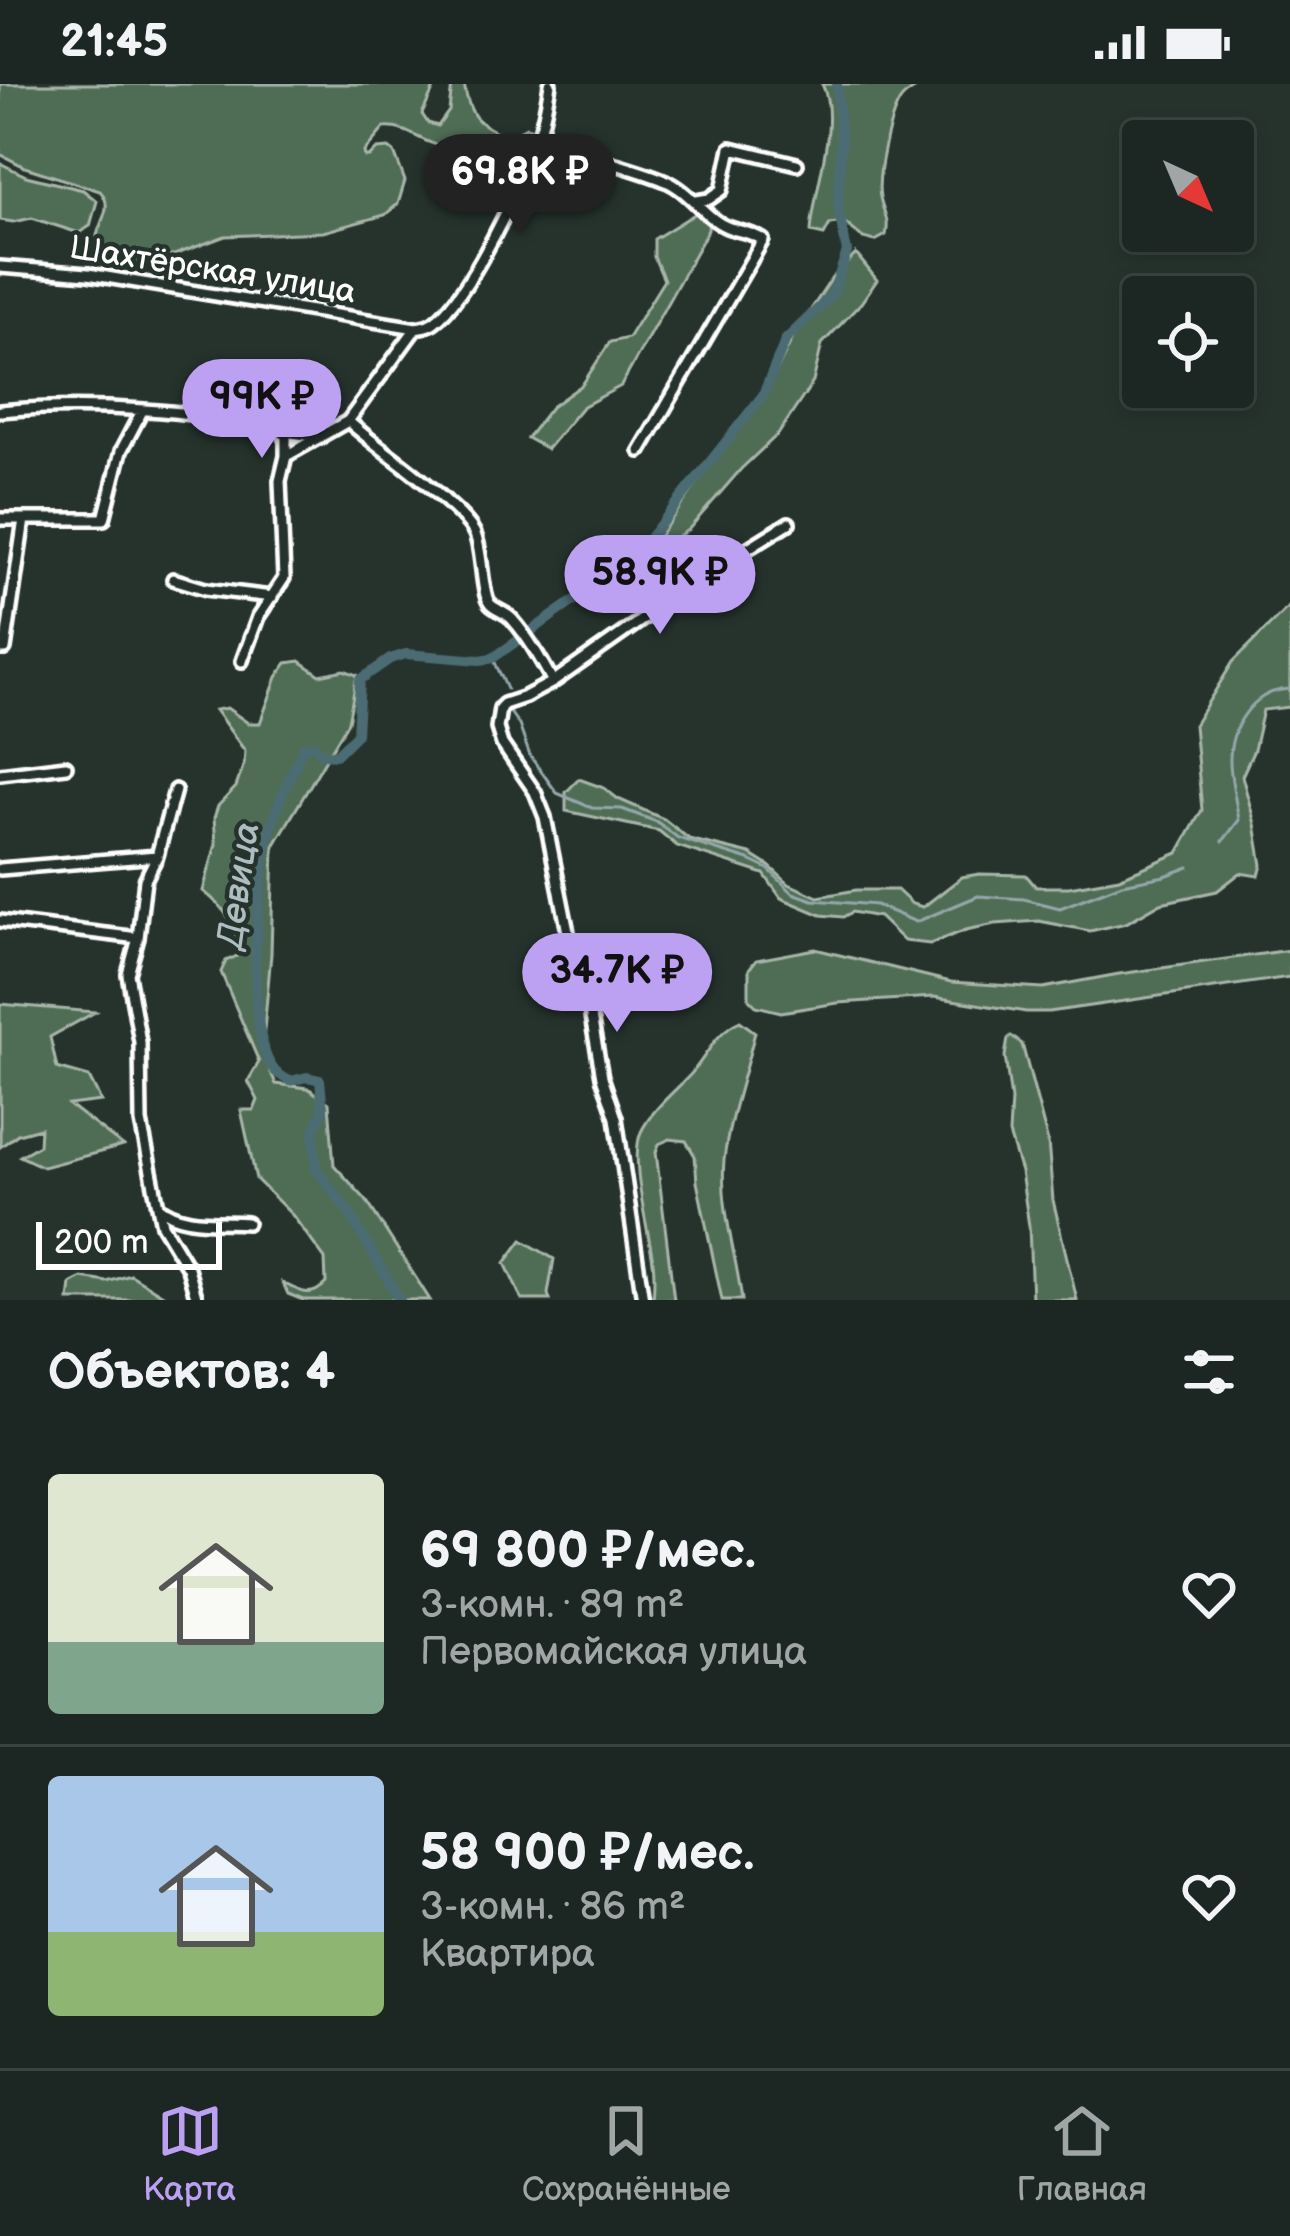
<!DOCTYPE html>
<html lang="ru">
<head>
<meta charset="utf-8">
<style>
	body { margin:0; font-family:"Balsamiq Sans",sans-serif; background:#252e2a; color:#f1f3f6; height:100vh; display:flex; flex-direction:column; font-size:45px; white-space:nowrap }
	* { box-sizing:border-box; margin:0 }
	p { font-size:39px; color:#a0a5a5 }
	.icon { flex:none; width:66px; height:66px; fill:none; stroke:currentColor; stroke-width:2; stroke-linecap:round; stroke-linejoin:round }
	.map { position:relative; height:1216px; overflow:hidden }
	.panel { display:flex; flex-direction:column; background:#1c2622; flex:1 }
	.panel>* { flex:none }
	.needle { width:78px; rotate:136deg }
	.fabs { position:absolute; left:1122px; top:36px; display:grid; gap:24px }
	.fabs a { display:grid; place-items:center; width:132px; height:132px; border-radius:12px; background:#1c2622; box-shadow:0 6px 18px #0003,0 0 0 3px #3a4340; font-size:60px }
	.scale { position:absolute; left:36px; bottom:30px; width:186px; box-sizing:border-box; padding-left:12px; border:6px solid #fff; border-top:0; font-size:33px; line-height:42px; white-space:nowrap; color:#fff; -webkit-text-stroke:9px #26332d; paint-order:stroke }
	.price { position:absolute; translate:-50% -102px; padding:0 27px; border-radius:42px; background:#bca0f2; color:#111; font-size:39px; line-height:78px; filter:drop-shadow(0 3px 6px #0008) }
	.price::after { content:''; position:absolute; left:50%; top:72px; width:36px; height:27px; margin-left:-18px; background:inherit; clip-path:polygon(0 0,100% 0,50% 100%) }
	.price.selected { background:#222; color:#fff }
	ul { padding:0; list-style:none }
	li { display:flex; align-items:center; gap:36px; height:300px; padding:0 48px }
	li+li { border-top:3px solid #3a4340 }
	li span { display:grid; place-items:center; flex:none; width:336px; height:240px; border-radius:12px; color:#555 }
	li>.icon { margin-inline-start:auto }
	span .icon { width:144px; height:144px; fill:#fffc; stroke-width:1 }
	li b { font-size:51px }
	h2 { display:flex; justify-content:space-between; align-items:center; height:144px; padding:0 48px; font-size:51px }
	.status { display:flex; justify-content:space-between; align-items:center; height:84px; padding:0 60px; background:#1c2622; direction:ltr }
	.status svg { height:33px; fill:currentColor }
	.dock { display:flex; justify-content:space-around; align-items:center; height:168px; border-top:3px solid #3a4340; background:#1c2622; font-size:33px; color:#a0a5a5 }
	.dock a { display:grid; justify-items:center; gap:6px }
	.dock .selected { color:#bca0f2 }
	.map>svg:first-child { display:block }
	.green { fill:#506d55; stroke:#a8b6aa; stroke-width:3 }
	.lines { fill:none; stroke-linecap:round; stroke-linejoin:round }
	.stream { stroke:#94a7ab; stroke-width:3 }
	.river { stroke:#4c6c73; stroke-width:10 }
	.minor-casing { stroke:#fff; stroke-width:18 }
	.minor { stroke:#26332d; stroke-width:9 }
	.labels { text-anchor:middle; stroke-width:9; stroke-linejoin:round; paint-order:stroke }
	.street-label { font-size:33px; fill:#fff; stroke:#26332d }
	.water-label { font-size:36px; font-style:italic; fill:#aebdc0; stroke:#26332d }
</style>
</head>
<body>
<div class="status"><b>21:45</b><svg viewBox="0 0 49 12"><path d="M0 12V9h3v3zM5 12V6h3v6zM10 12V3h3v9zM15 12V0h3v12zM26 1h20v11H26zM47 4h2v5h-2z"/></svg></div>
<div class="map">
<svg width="1290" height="1216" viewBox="0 0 1290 1216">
	<rect width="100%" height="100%" fill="#26332d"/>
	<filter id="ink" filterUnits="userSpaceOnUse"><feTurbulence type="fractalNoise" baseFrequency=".00833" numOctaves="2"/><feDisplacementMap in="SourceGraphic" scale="24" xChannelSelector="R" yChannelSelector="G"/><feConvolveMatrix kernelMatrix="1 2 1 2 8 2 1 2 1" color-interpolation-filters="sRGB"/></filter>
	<g filter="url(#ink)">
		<path class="green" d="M0 0H436L422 30 428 39 438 42 449 27 452 0H464C470 35 477 39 508 53L526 43 530 44 532 53 508 109 504 115 497 118 495 114 506 79C490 58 465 67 441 62 420 58 407 42 384 44L364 68 365 73H369L377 65 389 64 394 68 405 97 398 120 385 131 323 148 225 152 153 179 139 182 120 179 96 159C96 139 116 124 100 107L25 83 0 70Z
			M822 0H923C915 5 905 9 900 17 889 34 876 94 880 113 883 128 890 135 886 151L875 157 863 154 844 138 830 140 824 151 811 148C813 106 841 37 822 0Z
			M0 79 26 92 83 106 97 117 90 142 79 149 32 134 13 138 0 136Z
			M698 128 709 134 708 146 621 302 582 323 547 365 527 354 551 323 582 301 610 258 628 254 664 196 654 173V155Z
			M856 170 877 196 861 219 822 260 813 298 779 349 741 385 689 445 640 479 774 292 794 251 832 194Z
			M1290 521V623L1263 626 1254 666 1242 692 1255 740 1262 781 1259 792 1240 789 1217 807 1161 819 1126 839 1090 847 1039 837 995 840 966 846 930 860 904 857 879 833 852 828 843 833 821 831 781 814 764 790 677 762 659 747 566 727V708L579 695 604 704 618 715 664 735 689 755 750 770 769 782 789 800 818 813 856 806H897L912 820 923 823 962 793 979 790 1026 791 1036 803H1069L1119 794 1178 769 1202 726 1194 641 1233 578Z
			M300 577 320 591 344 586 357 591 348 638 274 762 271 870 262 968 276 1000 308 1004 329 1019 334 1081 366 1116 430 1216H303L288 1210 283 1199C301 1208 311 1215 326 1199L325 1175 293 1132 256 1095 241 1026H254L258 1016 248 997 259 978 221 888 226 877 237 872C241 845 224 823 203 807L216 760 214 734 218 722 236 703 244 680 245 667 215 626 227 624 248 639H260L277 593 287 579Z
			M815 865 951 898 1043 904 1119 890 1290 866V893L1049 928H1026L934 913 838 919 781 928 756 922 749 915V885L756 876Z
			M0 920 95 928 50 953 57 984 89 993 101 1017 69 1021 123 1062 43 1083 20 1072 39 1061 40 1044 18 1050 0 1063Z
			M740 937 755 948C745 990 729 1034 724 1076 720 1122 736 1171 742 1216H722L697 1098 695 1072 686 1057 670 1055 659 1060 656 1068 674 1216H653C654 1203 655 1191 653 1178 649 1146 629 1077 641 1048 652 1025 673 1009 690 991 707 972 715 948 740 937Z
			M1011 952 1022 960 1048 1058 1053 1116 1077 1216H1032L1029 1142 1021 1088 1009 1050 1011 1016 1005 972 1008 955Z
			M522 1156 554 1175 548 1210 550 1216H522L505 1179Z
			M131 1191 171 1216H69L71 1200 82 1194 107 1198Z"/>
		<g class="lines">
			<path class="stream" d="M493 574 507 605
				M509 627 519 641 530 672 557 709 592 724 622 725 657 738 678 754 749 776 768 785 793 809 813 816 876 821 916 838 978 812 1024 815 1060 824 1122 800 1165 792 1189 783
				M1223 757 1239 736C1236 718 1231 698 1230 679 1229 643 1253 606 1290 605"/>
			<path class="river" d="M400 1216 348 1127 316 1085 314 1047 323 1027 320 996 307 993 290 997C288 996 276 989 275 987 242 950 258 787 272 740 279 714 293 688 303 663L314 661 323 670 336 671 357 650 360 596 390 575 406 570 480 576 493 574 633 475 763 311 786 255 832 211 847 168 838 123 841 57 837 0"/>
			<g class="minor-casing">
				<path id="minor" d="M538 55C579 72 625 80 666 97 690 107 706 135 727 143 740 148 751 148 763 156L640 367
					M697 117 709 115 722 106 731 64 797 80
					M0 183 88 190 416 244C425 242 427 243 434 238 470 212 522 99 537 56 544 38 547 18 550 0
					M0 327C85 319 197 325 280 346L286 352V372
					M348 337C381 367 417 388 449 420 458 428 468 437 474 448 483 465 481 510 490 520 495 526 506 528 512 535 529 554 541 576 553 598
					M284 348 321 353
					M0 435H104L121 367 142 327
					M173 495 206 505 272 513
					M0 565H5L24 435
					M242 577 258 533 284 494 280 397 286 372 348 337 416 244
					M0 690 66 682
					M175 706 157 772 145 796 138 854 128 890 140 958 141 1038 158 1122C180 1142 219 1137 247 1139
					M0 785 157 772
					M0 837 138 854
					M158 1122 162 1141 188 1184 197 1216
					M643 1216 616 1034 602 993 590 927 569 853 545 733 535 708 502 660 497 644 500 624 504 620 525 613 553 598 716 484 789 439"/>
			</g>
			<use href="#minor" class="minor"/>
		</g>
	</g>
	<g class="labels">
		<g class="street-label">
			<text transform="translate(213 184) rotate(9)" y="12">Шахтёрская улица</text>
		</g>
		<g class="water-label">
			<text transform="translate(237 801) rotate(-82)" y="13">Девица</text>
		</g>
	</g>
</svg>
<div class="fabs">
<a><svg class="needle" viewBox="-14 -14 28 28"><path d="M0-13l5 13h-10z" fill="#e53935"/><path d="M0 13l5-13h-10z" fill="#a0a5a5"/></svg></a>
<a><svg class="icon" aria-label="locate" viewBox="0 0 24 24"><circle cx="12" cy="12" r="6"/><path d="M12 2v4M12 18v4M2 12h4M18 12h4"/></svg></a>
</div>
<div class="scale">200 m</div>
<b class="price selected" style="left:520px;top:152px">69.8K ₽</b>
<b class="price" style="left:262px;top:377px">99K ₽</b>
<b class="price" style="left:660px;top:553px">58.9K ₽</b>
<b class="price" style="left:617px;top:951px">34.7K ₽</b>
</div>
<section class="panel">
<h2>Объектов: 4<svg class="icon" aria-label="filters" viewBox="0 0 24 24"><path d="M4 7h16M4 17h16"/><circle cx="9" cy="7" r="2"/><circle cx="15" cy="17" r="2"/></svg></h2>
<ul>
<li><span style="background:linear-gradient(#dfe7d0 70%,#7fa58c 0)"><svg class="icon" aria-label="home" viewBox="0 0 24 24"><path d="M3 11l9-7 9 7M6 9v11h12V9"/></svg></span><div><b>69 800 ₽/мес.</b><p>3-комн. · 89 m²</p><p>Первомайская улица</p></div><svg class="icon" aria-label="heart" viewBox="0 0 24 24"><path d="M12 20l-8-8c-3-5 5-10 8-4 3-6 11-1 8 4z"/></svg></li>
<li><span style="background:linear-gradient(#a9c7e8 65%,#8fb573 0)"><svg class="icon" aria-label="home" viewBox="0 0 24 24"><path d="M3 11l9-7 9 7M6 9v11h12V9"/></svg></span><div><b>58 900 ₽/мес.</b><p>3-комн. · 86 m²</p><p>Квартира</p></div><svg class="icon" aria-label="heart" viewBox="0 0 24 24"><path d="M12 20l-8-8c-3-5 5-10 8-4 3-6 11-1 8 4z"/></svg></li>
</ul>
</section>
<nav class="dock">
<a class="selected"><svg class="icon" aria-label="map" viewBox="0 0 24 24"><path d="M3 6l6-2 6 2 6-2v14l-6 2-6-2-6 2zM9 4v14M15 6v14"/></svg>Карта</a>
<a><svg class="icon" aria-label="saved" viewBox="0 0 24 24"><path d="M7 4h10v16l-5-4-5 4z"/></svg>Сохранённые</a>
<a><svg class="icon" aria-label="home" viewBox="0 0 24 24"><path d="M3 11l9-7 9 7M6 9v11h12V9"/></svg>Главная</a>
</nav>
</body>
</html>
